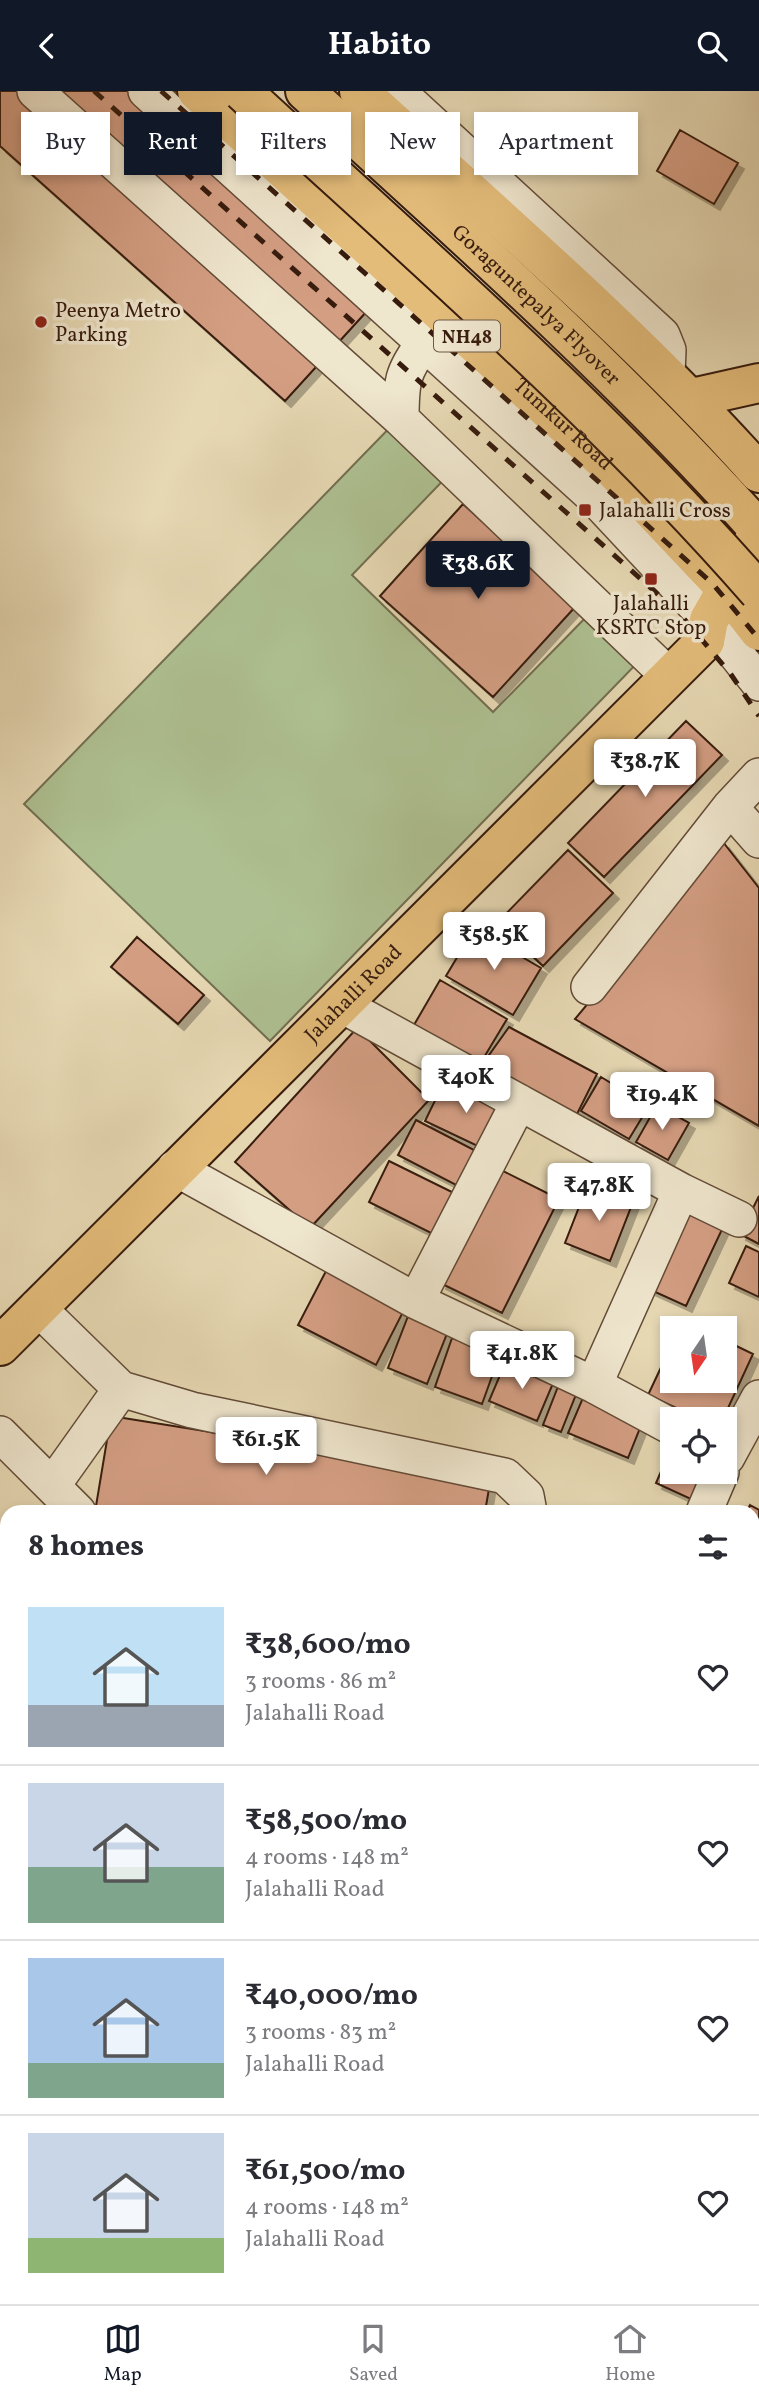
<!DOCTYPE html>
<html lang="en">
<head>
<meta charset="utf-8">
<style>
	body { margin:0; font-family:Vollkorn,serif; background:#f2f2f3; color:#2b2b33; height:100vh; display:flex; flex-direction:column; font-size:26px; white-space:nowrap }
	* { box-sizing:border-box; margin:0 }
	p { font-size:23px; color:#7c7c81 }
	.icon { flex:none; width:38px; height:38px; fill:none; stroke:currentColor; stroke-width:2; stroke-linecap:round; stroke-linejoin:round }
	.map { position:relative; flex:1; overflow:hidden }
	.sheet { position:absolute; left:0px; top:1414px; width:760px; height:800px; display:flex; flex-direction:column; background:#fff; border-radius:21px 21px 0 0; box-shadow:0 4px 10px #0003 }
	.sheet>* { flex:none }
	.hud { position:absolute; left:21px; top:21px; width:718px; height:63px; display:flex; gap:14px }
	.needle { width:46px; rotate:193deg }
	.fabs { position:absolute; left:660px; top:1225px; display:grid; gap:14px }
	.fabs a { display:grid; place-items:center; width:77px; height:77px; border-radius:0px; background:#fff; box-shadow:0 4px 10px #0003; font-size:35px }
	.price { position:absolute; translate:-50% -60px; padding:0 16px; border-radius:7px; background:#fff; color:#222; font-size:23px; line-height:46px; filter:drop-shadow(0 2px 4px #0008) }
	.price::after { content:''; position:absolute; left:50%; top:42px; width:21px; height:16px; margin-left:-10px; background:inherit; clip-path:polygon(0 0,100% 0,50% 100%) }
	.price.active { background:#111827; color:#fff }
	ul { padding:0; list-style:none }
	li { display:flex; align-items:center; gap:21px; height:175px; padding:0 28px }
	li+li { border-top:2px solid #e1e1e2 }
	li span { display:grid; place-items:center; flex:none; width:196px; height:140px; border-radius:0px; color:#555 }
	li>.icon { margin-inline-start:auto }
	span .icon { width:84px; height:84px; fill:#fffc; stroke-width:1 }
	li b { font-size:30px }
	h2 { display:flex; justify-content:space-between; align-items:center; height:84px; padding:0 28px; font-size:30px }
	.chip { padding:0 24px; border-radius:0px; background:#fff; box-shadow:0 4px 10px #0003; font-size:24px; line-height:63px }
	.chip.active { background:#111827; color:#fff }
	header { display:flex; justify-content:space-between; align-items:center; height:91px; padding:0 28px; background:#111827; color:#fff; font-size:32px; font-weight:700 }
	.tabs { display:flex; justify-content:space-around; align-items:center; height:98px; border-top:2px solid #e1e1e2; background:#fff; font-size:19px; color:#7c7c81 }
	.tabs a { display:grid; justify-items:center; gap:4px }
	.tabs .active { color:#111827 }
	.map>svg:first-child { display:block }
	.green { fill:#aec091; stroke:#726e50; stroke-width:2 }
	.building { fill:#d49e83; stroke:#371c0e; stroke-width:2; filter:url(#shadow) }
	.lines { fill:none; stroke-linecap:round; stroke-linejoin:round }
	.minor-casing { stroke:#634b37; stroke-width:38 }
	.major-casing { stroke:#371c0e; stroke-width:42 }
	.highway-casing { stroke:#371c0e; stroke-width:42 }
	.minor { stroke:#efe6ce; stroke-width:35 }
	.major { stroke:#e3bc7a; stroke-width:38 }
	.highway { stroke:#e3bc7a; stroke-width:38 }
	.rail { stroke:#371c0e; stroke-width:5; stroke-dasharray:12 12; stroke-linecap:butt }
	.highway-bridge-casing { stroke:#371c0e; stroke-width:42; stroke-linecap:butt }
	.highway-bridge { stroke:#e3bc7a; stroke-width:38 }
	.poi-dot { fill:#8f2418; stroke:#efe6ce; stroke-width:2.5 }
	.labels { text-anchor:middle; stroke-width:7; stroke-linejoin:round; paint-order:stroke }
	.shield { fill:#efe6ce; stroke:#6e5948; stroke-width:2 }
	.shield-label { font-size:19px; font-weight:bold; fill:#371c0e }
	.street-label { font-size:21px; fill:#371c0e; stroke:#efe6ce }
	.poi-label { font-size:21px; fill:#371c0e; stroke:#efe6ce; text-anchor:start }
</style>
</head>
<body>
<header><svg class="icon" aria-label="back" viewBox="0 0 24 24"><path d="M15 5l-7 7 7 7"/></svg>Habito<svg class="icon" aria-label="search" viewBox="0 0 24 24"><circle cx="10" cy="10" r="6"/><path d="M15 15l6 6"/></svg></header>
<div class="map">
<svg width="759" height="2213" viewBox="0 0 759 2213">
	<defs>
		<filter id="shadow"><feDropShadow dx="6" dy="6" stdDeviation="0" flood-color="#0004"/></filter>
	</defs>
	<rect width="100%" height="100%" fill="#e6d8b3"/>
	<filter id="stains"><feTurbulence type="fractalNoise" baseFrequency=".00286" numOctaves="4"/><feColorMatrix values="0 0 0 0 .2 0 0 0 0 .09 0 0 0 0 .02 0 0 0 .5 -.17"/></filter>
	<radialGradient id="worn" r=".72"><stop offset=".6" stop-color="#630" stop-opacity="0"/><stop offset="1" stop-color="#630" stop-opacity=".3"/></radialGradient>
	<path class="green" d="M403 323 457 375 352 484 493 621 595 517 644 565 270 950 24 713Z"/>
	<path class="building" d="M0 0H218L410 173 285 310 0 55Z
		M680 39 738 72 714 113 657 80Z
		M463 413 576 515 493 606 380 505Z
		M686 630 722 664 604 786 568 752Z
		M723 751 759 797V1035L575 928Z
		M568 759 613 802 543 875 497 832Z
		M474 838 541 877 513 924 446 885Z
		M137 846 204 904 178 933 111 876Z
		M440 889 507 928 480 973 414 934Z
		M509 936 597 983 577 1023 482 974Z
		M357 937 429 1009 310 1137 235 1071Z
		M601 986 649 1015 629 1048 581 1020Z
		M445 989 506 1018 486 1059 425 1030Z
		M657 1014 689 1032 668 1069 636 1051Z
		M416 1029 476 1060 458 1095 398 1064Z
		M389 1070 460 1105 439 1146 369 1111Z
		M497 1077 559 1108 502 1222 440 1192Z
		M588 1093 633 1111 610 1170 565 1152Z
		M759 1105V1153L740 1143Z
		M681 1112 725 1132 686 1215 642 1195Z
		M746 1155 759 1161V1206L729 1192Z
		M326 1180 404 1219 376 1274 298 1234Z
		M410 1220 450 1235 427 1293 388 1277Z
		M452 1247 500 1263 482 1313 435 1296Z
		M724 1249 753 1263 723 1328H700L648 1304 672 1253V1290H724Z
		M506 1270 554 1290 537 1330 489 1310Z
		M559 1293 577 1301 561 1341 543 1334Z
		M585 1302 644 1327 628 1367 568 1342Z
		M111 1325 491 1386 485 1421H95Z
		M672 1355V1381H706L693 1409 656 1392Z
		M750 1414 759 1419V1451L752 1448V1421H747Z
		M752 1450 759 1453V1537L753 1550Z
		M0 1758 7 1760V1798L0 1822Z
		M0 2080 7 2082V2207H248L246 2213H0Z
		M46 2207H45H108L106 2213H44Z"/>
	<g class="lines">
		<g class="minor-casing">
			<path id="minor" d="M35 0 401 328
				M146 0 593 405 709 529 759 592
				M397 0 662 244 668 259 667 283
				M424 252C402 281 401 291 401 328L669 585
				M730 716 759 749
				M589 896 730 716 759 685
				M340 913 681 1100 594 1294
				M175 1077 416 1210 594 1294 672 1336
				M681 1100 739 1128
				M416 1210 519 1011
				M37 1216 121 1298 192 1319 505 1385 526 1405 529 1421
				M0 1343 78 1421
				M724 1364 727 1366 759 1307
				M52 1395 121 1298
				M704 1421 721 1381
				M0 1726 7 1729
				M752 1782 759 1768
				M752 1877 759 1879
				M0 1896 7 1898
				M0 2070 7 2072
				M752 2136 759 2138
				M435 2207 455 2213
				M266 2213 268 2207"/>
		</g>
		<g class="major-casing">
			<g id="major">
				<path d="M705 550 709 529 759 441"/>
				<path id="s1" d="M0 1255 705 550"/>
			</g>
		</g>
		<g class="highway-casing">
			<g id="highway">
				<path id="s2" d="M197 0 611 376 728 500 759 540"/>
				<path id="s3" d="M305 0C461 142 618 281 759 439"/>
				<path d="M359 0C495 124 636 244 759 382"/>
				<path d="M692 307 759 292"/>
			</g>
		</g>
		<use href="#minor" class="minor"/>
		<use href="#major" class="major"/>
		<use href="#highway" class="highway"/>
		<path class="rail" d="M94 0 680 523 730 582 759 625
			M161 0 712 492 759 548"/>
		<g class="highway-bridge-casing">
			<path id="highway-bridge" d="M242 0C419 163 601 320 759 501"/>
		</g>
		<use href="#highway-bridge" class="highway-bridge"/>
	</g>
	<g class="poi-dot">
		<circle cx="41" cy="231" r="7"/>
		<rect x="578" y="412" width="14" height="14" rx="3.5"/>
		<rect x="644" y="481" width="14" height="14" rx="3.5"/>
	</g>
	<g class="labels">
		<rect class="shield" x="434" y="229.5" width="66" height="31" rx="5"/>
		<g class="shield-label">
			<text x="467" y="252">NH48</text>
		</g>
		<g class="street-label">
			<text dy="7" stroke="none"><textPath href="#s3" startOffset="315">Goraguntepalya Flyover</textPath></text>
			<text dy="7" stroke="none"><textPath href="#s2" startOffset="495">Tumkur Road</textPath></text>
			<text dy="7" stroke="none"><textPath href="#s1" startOffset="499">Jalahalli Road</textPath></text>
		</g>
		<g class="poi-label">
			<text x="55" y="226">Peenya Metro<tspan x="55" dy="24">Parking</tspan></text>
			<text x="599" y="426">Jalahalli Cross</text>
			<text x="651" y="519" text-anchor="middle">Jalahalli<tspan x="651" dy="24">KSRTC Stop</tspan></text>
		</g>
	</g>
	<rect width="100%" height="100%" filter="url(#stains)"/>
	<rect width="100%" height="100%" fill="url(#worn)"/>
</svg>
<div class="fabs">
<a><svg class="needle" viewBox="-14 -14 28 28"><path d="M0-13l5 13h-10z" fill="#e53935"/><path d="M0 13l5-13h-10z" fill="#7c7c81"/></svg></a>
<a><svg class="icon" aria-label="locate" viewBox="0 0 24 24"><circle cx="12" cy="12" r="6"/><path d="M12 2v4M12 18v4M2 12h4M18 12h4"/></svg></a>
</div>
<b class="price active" style="left:478px;top:510px">₹38.6K</b>
<b class="price" style="left:645px;top:708px">₹38.7K</b>
<b class="price" style="left:494px;top:881px">₹58.5K</b>
<b class="price" style="left:466px;top:1024px">₹40K</b>
<b class="price" style="left:662px;top:1041px">₹19.4K</b>
<b class="price" style="left:599px;top:1132px">₹47.8K</b>
<b class="price" style="left:522px;top:1300px">₹41.8K</b>
<b class="price" style="left:266px;top:1386px">₹61.5K</b>
<div class="hud">
<a class="chip">Buy</a>
<a class="chip active">Rent</a>
<a class="chip">Filters</a>
<a class="chip">New</a>
<a class="chip">Apartment</a>
</div>
<section class="sheet">
<h2>8 homes<svg class="icon" aria-label="filters" viewBox="0 0 24 24"><path d="M4 7h16M4 17h16"/><circle cx="9" cy="7" r="2"/><circle cx="15" cy="17" r="2"/></svg></h2>
<ul>
<li><span style="background:linear-gradient(#bfe0f5 70%,#9aa5b1 0)"><svg class="icon" aria-label="home" viewBox="0 0 24 24"><path d="M3 11l9-7 9 7M6 9v11h12V9"/></svg></span><div><b>₹38,600/mo</b><p>3 rooms · 86 m²</p><p>Jalahalli Road</p></div><svg class="icon" aria-label="heart" viewBox="0 0 24 24"><path d="M12 20l-8-8c-3-5 5-10 8-4 3-6 11-1 8 4z"/></svg></li>
<li><span style="background:linear-gradient(#c9d6e8 60%,#7fa58c 0)"><svg class="icon" aria-label="home" viewBox="0 0 24 24"><path d="M3 11l9-7 9 7M6 9v11h12V9"/></svg></span><div><b>₹58,500/mo</b><p>4 rooms · 148 m²</p><p>Jalahalli Road</p></div><svg class="icon" aria-label="heart" viewBox="0 0 24 24"><path d="M12 20l-8-8c-3-5 5-10 8-4 3-6 11-1 8 4z"/></svg></li>
<li><span style="background:linear-gradient(#a9c7e8 75%,#7fa58c 0)"><svg class="icon" aria-label="home" viewBox="0 0 24 24"><path d="M3 11l9-7 9 7M6 9v11h12V9"/></svg></span><div><b>₹40,000/mo</b><p>3 rooms · 83 m²</p><p>Jalahalli Road</p></div><svg class="icon" aria-label="heart" viewBox="0 0 24 24"><path d="M12 20l-8-8c-3-5 5-10 8-4 3-6 11-1 8 4z"/></svg></li>
<li><span style="background:linear-gradient(#c9d6e8 75%,#8fb573 0)"><svg class="icon" aria-label="home" viewBox="0 0 24 24"><path d="M3 11l9-7 9 7M6 9v11h12V9"/></svg></span><div><b>₹61,500/mo</b><p>4 rooms · 148 m²</p><p>Jalahalli Road</p></div><svg class="icon" aria-label="heart" viewBox="0 0 24 24"><path d="M12 20l-8-8c-3-5 5-10 8-4 3-6 11-1 8 4z"/></svg></li>
</ul>
</section>
</div>
<nav class="tabs">
<a class="active"><svg class="icon" aria-label="map" viewBox="0 0 24 24"><path d="M3 6l6-2 6 2 6-2v14l-6 2-6-2-6 2zM9 4v14M15 6v14"/></svg>Map</a>
<a><svg class="icon" aria-label="saved" viewBox="0 0 24 24"><path d="M7 4h10v16l-5-4-5 4z"/></svg>Saved</a>
<a><svg class="icon" aria-label="home" viewBox="0 0 24 24"><path d="M3 11l9-7 9 7M6 9v11h12V9"/></svg>Home</a>
</nav>
</body>
</html>
